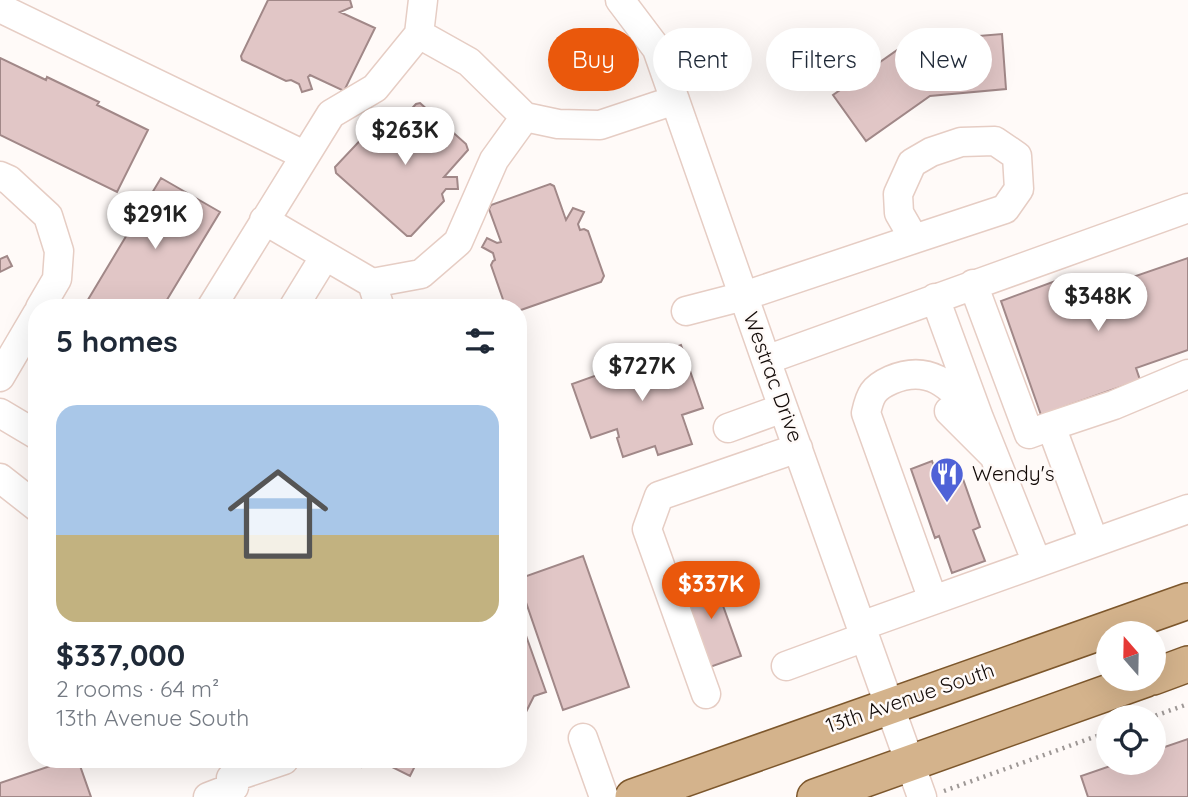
<!DOCTYPE html>
<html lang="en">
<head>
<meta charset="utf-8">
<style>
	body { margin:0; font-family:Quicksand,sans-serif; background:#f2f2f3; color:#1f2937; height:100vh; display:flex; flex-direction:column; font-size:26px; white-space:nowrap }
	* { box-sizing:border-box; margin:0 }
	p { font-size:23px; color:#747a83 }
	.icon { flex:none; width:38px; height:38px; fill:none; stroke:currentColor; stroke-width:2; stroke-linecap:round; stroke-linejoin:round }
	.map { position:relative; flex:1; overflow:hidden }
	.side { position:absolute; left:28px; top:299px; width:499px; height:469px; display:flex; flex-direction:column; background:#fff; border-radius:28px; box-shadow:0 7px 28px #0002 }
	.side>* { flex:none }
	.top-card { position:absolute; left:548px; top:28px; width:534px; height:63px; display:flex; gap:14px }
	.needle { width:46px; rotate:340deg }
	.buttons { position:absolute; left:1096px; top:621px; display:grid; gap:14px }
	.buttons a { display:grid; place-items:center; width:70px; height:70px; border-radius:50%; background:#fff; box-shadow:0 7px 28px #0002; font-size:35px }
	.price { position:absolute; translate:-50% -60px; padding:0 16px; border-radius:24px; background:#fff; color:#222; font-size:23px; line-height:46px; filter:drop-shadow(0 2px 4px #0008) }
	.price::after { content:''; position:absolute; left:50%; top:42px; width:21px; height:16px; margin-left:-10px; background:inherit; clip-path:polygon(0 0,100% 0,50% 100%) }
	.price.active { background:#ea580c; color:#fff }
	ul { padding:0; list-style:none }
	li { display:grid; align-content:center; gap:14px; height:371px; padding:0 28px }
	li+li { border-top:2px solid #e0e1e3 }
	li span { display:grid; place-items:center; height:217px; border-radius:21px; color:#555 }
	li>.icon { margin-inline-start:auto }
	span .icon { width:126px; height:126px; fill:#fffc; stroke-width:1 }
	li b { font-size:30px }
	h2 { display:flex; justify-content:space-between; align-items:center; height:84px; padding:0 28px; font-size:30px }
	.tag { padding:0 24px; border-radius:32px; background:#fff; box-shadow:0 7px 28px #0002; font-size:24px; line-height:63px }
	.tag.active { background:#ea580c; color:#fff }
	.map>svg:first-child { display:block }
	.building { fill:#e1c6c6; stroke:#a18888; stroke-width:2 }
	.lines { fill:none; stroke-linecap:round; stroke-linejoin:round }
	.minor-casing { stroke:#e6cdc4; stroke-width:31 }
	.major-casing { stroke:#7d572c; stroke-width:38 }
	.path { stroke:#9e9896; stroke-width:4.5; stroke-dasharray:2 5; stroke-linecap:butt }
	.minor { stroke:#fff; stroke-width:28 }
	.major { stroke:#d4b38c; stroke-width:35 }
	.labels { text-anchor:middle; stroke-width:5; stroke-linejoin:round; paint-order:stroke }
	.street-label { font-size:21px; fill:#120a07; stroke:#fffaf8 }
	.poi-label { font-size:21px; fill:#120a07; stroke:#fffaf8; text-anchor:start }
</style>
</head>
<body>
<div class="map">
<svg width="1188" height="797" viewBox="0 0 1188 797">
	<rect width="100%" height="100%" fill="#fffaf8"/>
	<path class="building" d="M268 0H350L352 7 340 12 375 28 344 91 310 75 308 77 312 89 302 92 299 84 291 80 286 81 242 60 241 56Z
		M1002 34 1006 89 930 96 866 141 833 95 903 46 918 41Z
		M0 58 46 80 47 77 99 102 97 105 148 130 117 192 0 135Z
		M420 103 466 144 468 150 444 177H457L458 189H446L442 194 444 201 411 236H407L336 173 335 167 368 132H373L376 134 380 129 379 116 390 114 392 130 416 104Z
		M161 178 220 212 162 308H83Z
		M550 184 554 186 566 220 573 208 584 212 578 224 580 230 584 229 588 231 604 276 601 282 518 311V308H506L491 265 493 261 495 260 493 253 482 247 487 238 497 243 501 242 489 209 491 205Z
		M7 256 12 266 0 272V259Z
		M1188 258V350L1136 368 1140 380 1041 415 1001 301 1058 280 1061 292 1104 277 1107 286Z
		M681 345 703 408 682 415 692 444 658 455 655 446 623 457 617 438 619 437 617 429 591 438 572 384Z
		M932 461 936 472 958 465 980 527 973 530 985 561 952 573 939 536 935 538 911 469Z
		M583 556 629 687 563 710 518 579Z
		M712 575 741 656 710 667 681 585Z
		M518 613 546 692 534 696 518 728Z
		M1188 739V797H1088L1081 776 1119 763H1153V751Z
		M68 760H78L91 797H0V783Z
		M359 760H418L410 776 380 761 362 767Z"/>
	<g class="lines">
		<g class="minor-casing">
			<path id="minor" d="M423 0 419 34 469 62 525 117 558 124 600 125 675 100
				M620 0 657 49 766 360 922 797
				M0 8 304 155
				M0 176 9 180 48 216 59 251 57 279 40 308
				M264 220 372 283
				M973 284 1029 434 1051 426
				M935 298 979 418 1037 563
				M211 308 331 114 375 88 419 34
				M293 308 325 256
				M380 308 372 283 421 274 458 242 494 160 525 117
				M686 311 744 296 914 239 899 213 898 194 912 163 931 152 961 142 995 141 1017 156 1019 189 1005 209 914 239
				M766 360 1188 208
				M0 377 37 314
				M949 411 994 456
				M0 413 37 435
				M728 428 783 408
				M0 478 37 507
				M1094 542 1051 426 1114 405 1188 374
				M933 600 866 413C870 395 873 388 891 380 933 362 953 390 979 418
				M861 626 1188 509
				M786 666 865 637
				M706 694 647 529 659 496 798 448
				M583 738 604 797
				M231 778 284 760
				M208 797 234 787"/>
		</g>
		<g class="major-casing">
			<path id="major" d="M1153 677 1188 664
				M633 797 1188 601
				M815 797 1146 679"/>
		</g>
		<path class="path" d="M1149 718 1188 704
			M944 791 1108 732"/>
		<use href="#minor" class="minor"/>
		<use href="#major" class="major"/>
	</g>
	<defs>
		<g id="restaurant-pin" transform="scale(1.75)"><path d="M0 17L-7.5 6A9.5 9.5 0 1 1 7.5 6Z" fill="#4f62d7" stroke="#fffaf8"/><path d="M-5-6h1v4h1v-4h1v4h1v-4h1v5L-1.5 .5V6h-2V.5L-5-1ZM5-6V6H3V1.5H1.5Q1.5-4 5-6Z" fill="#fff"/></g>
	</defs>
	<g fill-rule="evenodd">
		<use href="#restaurant-pin" x="947" y="474"/>
	</g>
	<g class="labels">
		<g class="street-label">
			<text transform="translate(773 377) rotate(70)" y="7">Westrac Drive</text>
			<text transform="translate(910 698) rotate(-19)" y="7">13th Avenue South</text>
		</g>
		<g class="poi-label">
			<text x="972" y="481">Wendy's</text>
		</g>
	</g>
</svg>
<div class="buttons">
<a><svg class="needle" viewBox="-14 -14 28 28"><path d="M0-13l5 13h-10z" fill="#e53935"/><path d="M0 13l5-13h-10z" fill="#747a83"/></svg></a>
<a><svg class="icon" aria-label="locate" viewBox="0 0 24 24"><circle cx="12" cy="12" r="6"/><path d="M12 2v4M12 18v4M2 12h4M18 12h4"/></svg></a>
</div>
<b class="price" style="left:405px;top:167px">$263K</b>
<b class="price" style="left:155px;top:251px">$291K</b>
<b class="price" style="left:1098px;top:333px">$348K</b>
<b class="price" style="left:642px;top:403px">$727K</b>
<b class="price active" style="left:711px;top:621px">$337K</b>
<div class="top-card">
<a class="tag active">Buy</a>
<a class="tag">Rent</a>
<a class="tag">Filters</a>
<a class="tag">New</a>
</div>
<section class="side">
<h2>5 homes<svg class="icon" aria-label="filters" viewBox="0 0 24 24"><path d="M4 7h16M4 17h16"/><circle cx="9" cy="7" r="2"/><circle cx="15" cy="17" r="2"/></svg></h2>
<ul>
<li><span style="background:linear-gradient(#a9c7e8 60%,#c2b280 0)"><svg class="icon" aria-label="home" viewBox="0 0 24 24"><path d="M3 11l9-7 9 7M6 9v11h12V9"/></svg></span><div><b>$337,000</b><p>2 rooms · 64 m²</p><p>13th Avenue South</p></div></li>
</ul>
</section>
</div>
</body>
</html>
